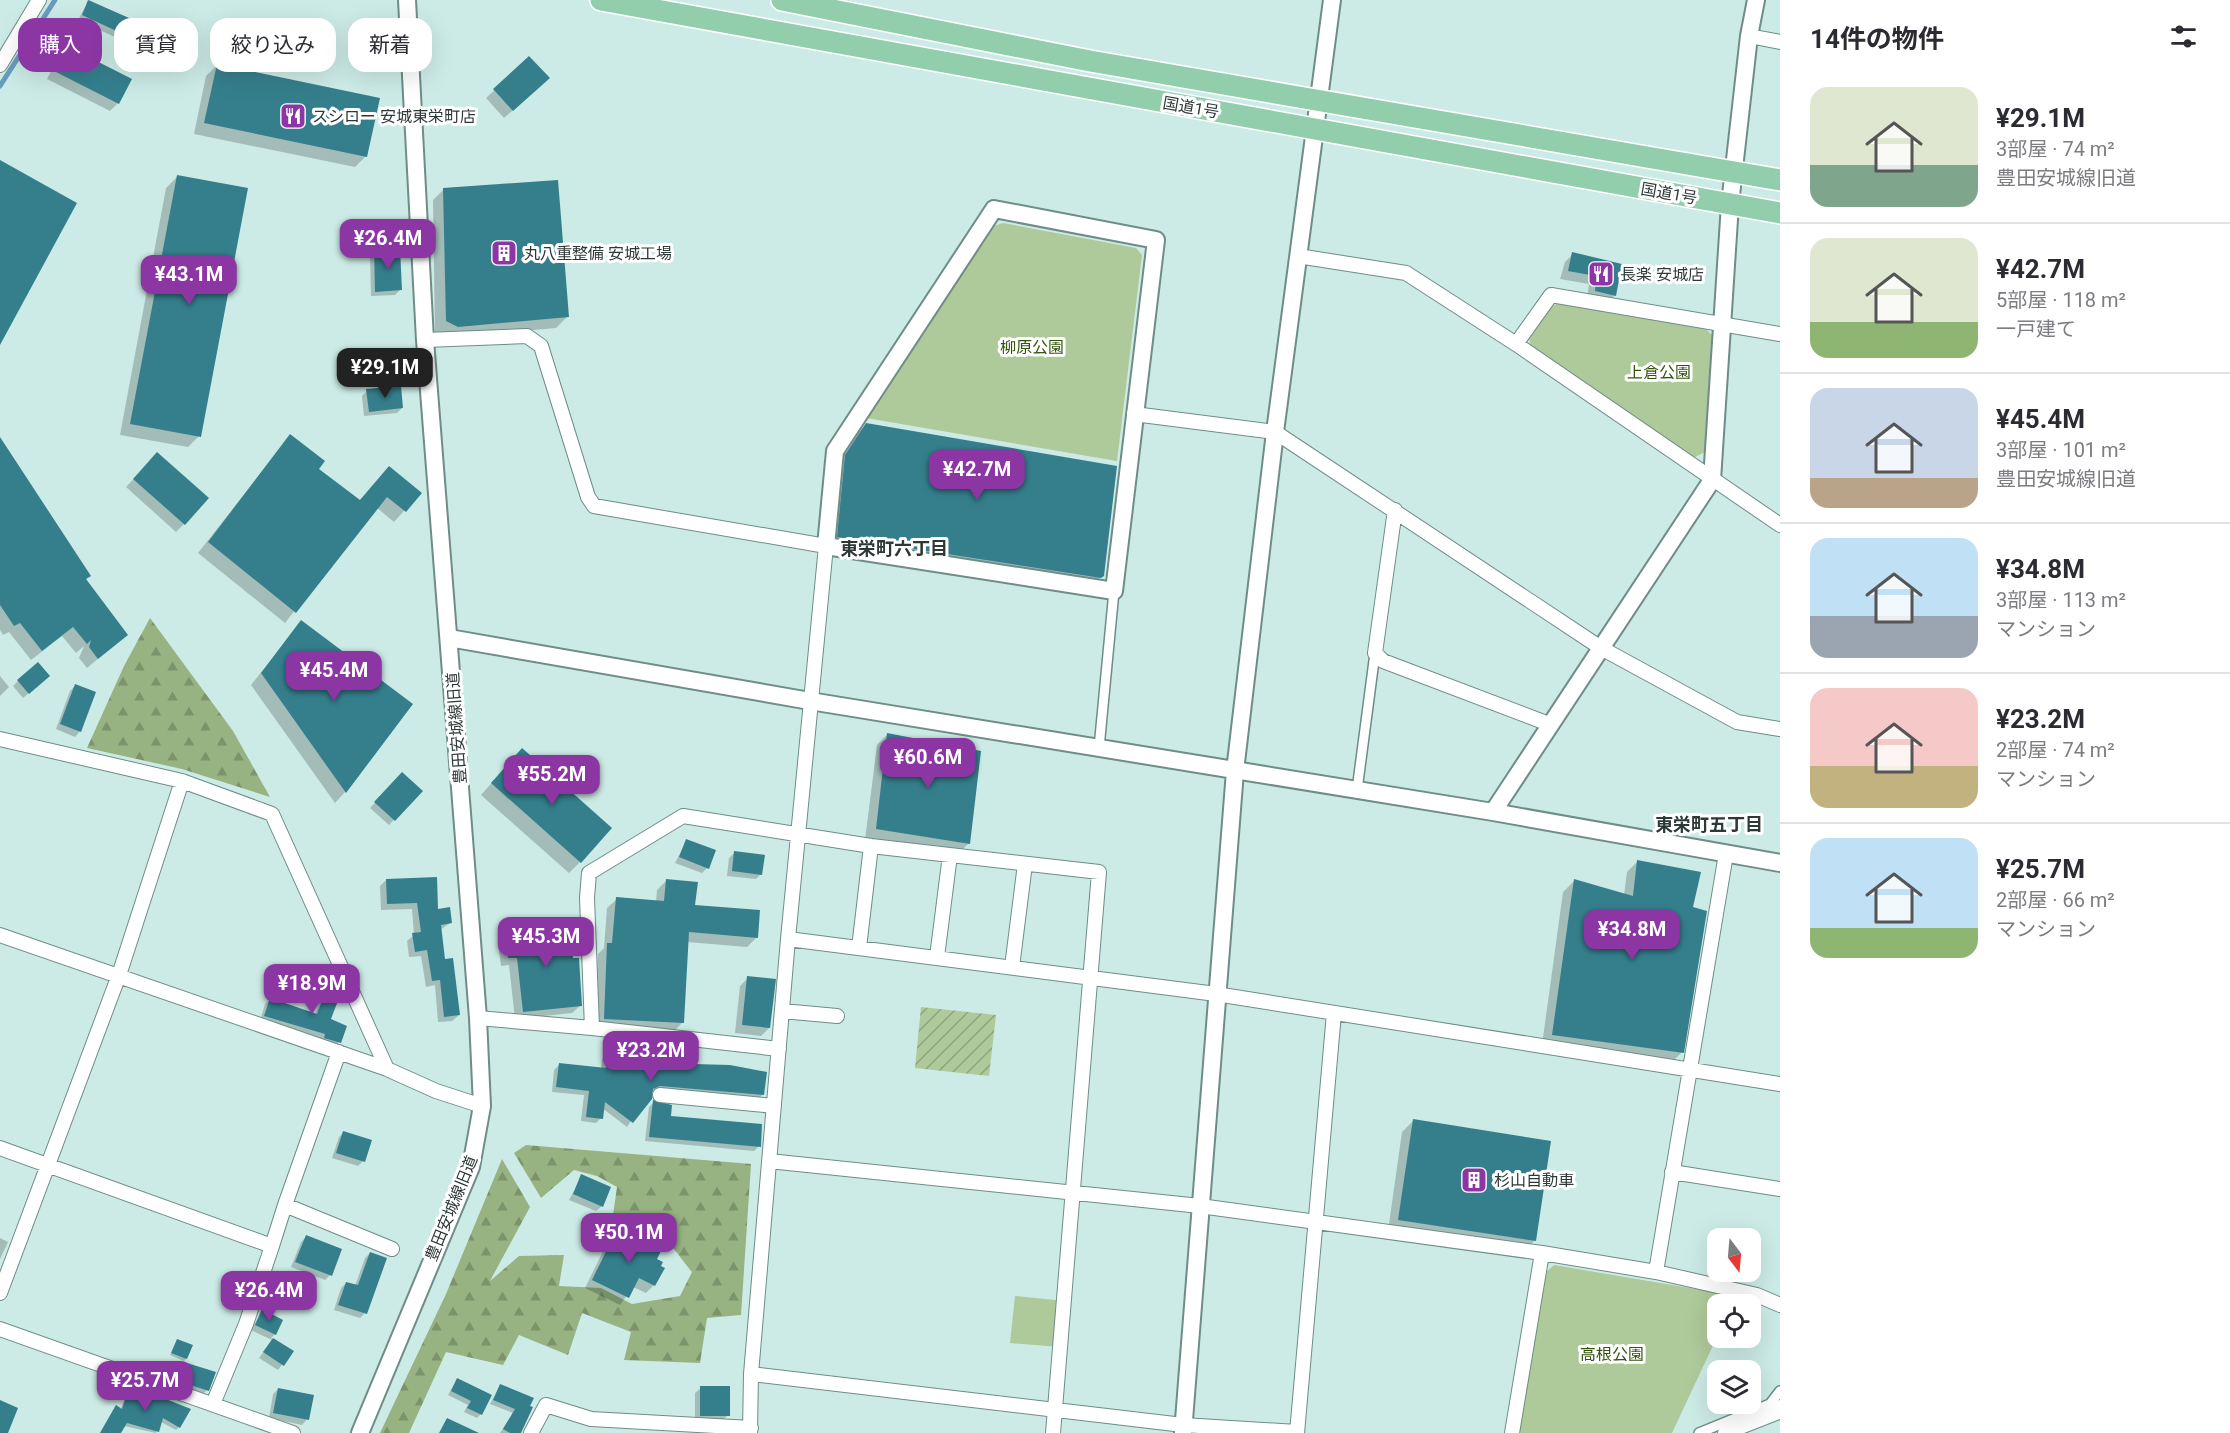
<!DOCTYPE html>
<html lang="ja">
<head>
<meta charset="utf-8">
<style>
	body { margin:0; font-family:Roboto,"Noto Sans JP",sans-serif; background:#f7f7f7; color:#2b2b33; height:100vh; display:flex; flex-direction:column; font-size:22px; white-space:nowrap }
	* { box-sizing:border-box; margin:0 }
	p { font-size:20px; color:#7c7c81 }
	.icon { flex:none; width:33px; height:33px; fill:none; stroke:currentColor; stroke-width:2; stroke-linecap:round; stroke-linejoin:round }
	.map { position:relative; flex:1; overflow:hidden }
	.details { display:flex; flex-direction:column; background:#fff; width:450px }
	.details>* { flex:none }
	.top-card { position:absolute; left:18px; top:18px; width:570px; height:54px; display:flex; gap:12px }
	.needle { width:39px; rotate:164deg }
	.buttons { position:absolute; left:1707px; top:1228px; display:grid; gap:12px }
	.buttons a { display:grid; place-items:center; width:54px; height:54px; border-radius:12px; background:#fff; box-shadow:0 6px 24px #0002; font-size:30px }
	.price { position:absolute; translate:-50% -51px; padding:0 14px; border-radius:12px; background:#8c36a4; color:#fff; font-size:20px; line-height:39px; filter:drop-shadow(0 2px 3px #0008) }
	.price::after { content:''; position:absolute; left:50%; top:36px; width:18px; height:14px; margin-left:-9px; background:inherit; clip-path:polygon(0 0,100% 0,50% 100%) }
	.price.current { background:#222; color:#fff }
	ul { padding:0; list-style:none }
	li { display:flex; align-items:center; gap:18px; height:150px; padding:0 30px }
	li+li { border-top:2px solid #e1e1e2 }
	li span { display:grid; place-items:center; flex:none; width:168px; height:120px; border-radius:18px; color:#555 }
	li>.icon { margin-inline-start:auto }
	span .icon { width:72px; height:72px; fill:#fffc; stroke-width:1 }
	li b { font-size:26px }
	h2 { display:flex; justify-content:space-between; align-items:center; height:72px; padding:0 30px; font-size:26px }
	.chip { padding:0 21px; border-radius:18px; background:#fff; box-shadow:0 6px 24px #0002; font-size:21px; line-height:54px }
	.chip.current { background:#8c36a4; color:#fff }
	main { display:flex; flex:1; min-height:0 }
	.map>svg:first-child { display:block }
	.forest { fill:url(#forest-firs) }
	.park { fill:#aec99a }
	.garden { fill:url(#garden-furrows) }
	.shadow { fill:#0003 }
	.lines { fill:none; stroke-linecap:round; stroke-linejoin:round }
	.stream { stroke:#689cbe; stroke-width:5 }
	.building { fill:#357f8d }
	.pedestrian-casing { stroke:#6f8c88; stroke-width:12 }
	.minor-casing { stroke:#6f8c88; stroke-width:16 }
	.tertiary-casing { stroke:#6f8c88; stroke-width:20 }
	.trunk-casing { stroke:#fff; stroke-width:24 }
	.pedestrian { stroke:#fff; stroke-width:9 }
	.minor { stroke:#fff; stroke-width:14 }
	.tertiary { stroke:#fff; stroke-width:16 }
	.trunk { stroke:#92ceac; stroke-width:21 }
	.labels { text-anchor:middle; stroke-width:6; stroke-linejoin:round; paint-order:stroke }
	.street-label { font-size:16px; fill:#2d3937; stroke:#fff }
	.poi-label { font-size:16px; fill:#2d3937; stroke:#fff; text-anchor:start }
	.park-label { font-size:16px; fill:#32540b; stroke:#fff }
	.neighbourhood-label { font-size:18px; font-weight:bold; fill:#2d3937; stroke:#fff }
</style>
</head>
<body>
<main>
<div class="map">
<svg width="1780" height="1433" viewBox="0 0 1780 1433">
	<defs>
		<pattern id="forest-firs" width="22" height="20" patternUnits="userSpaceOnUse" patternTransform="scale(1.5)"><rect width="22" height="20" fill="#97b382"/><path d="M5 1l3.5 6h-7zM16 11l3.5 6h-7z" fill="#7c936b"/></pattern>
		<pattern id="garden-furrows" width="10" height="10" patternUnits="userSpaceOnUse" patternTransform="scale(1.5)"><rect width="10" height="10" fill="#aec99a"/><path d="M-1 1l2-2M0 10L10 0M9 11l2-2" fill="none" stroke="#8ea47e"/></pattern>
	</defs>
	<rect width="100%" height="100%" fill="#ccebe6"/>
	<path class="forest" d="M150 618 233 731 270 797 182 769 87 748 124 666Z
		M526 1145 751 1164 741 1315 707 1318 700 1363 624 1360 631 1332 582 1313 568 1355 519 1335 503 1365 446 1352 409 1433H380L446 1294 502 1159 530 1207 490 1281 519 1256 564 1255 559 1286 601 1288 632 1304 680 1296 692 1272C681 1259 668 1237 652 1231 634 1224 630 1229 613 1215L617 1187 597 1176 574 1170 541 1198 514 1153Z"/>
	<path class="park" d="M1003 223 1136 248 1142 255 1117 461 866 418 994 226Z
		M1559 303 1705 328 1713 336 1705 452 1693 458 1531 347 1529 339 1552 306Z
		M1554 1265 1737 1296 1733 1305H1718L1717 1337 1672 1433H1519L1545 1273Z
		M1015 1296 1065 1301 1060 1347 1010 1343Z"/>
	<path class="garden" d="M921 1007 996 1015 989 1076 915 1068Z"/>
	<path class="shadow" d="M89 0 143 25 137 40 132 45 78 20Z
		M67 48 118 103 110 111 47 79 59 56Z
		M529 58 540 86 504 118 486 98Z
		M217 65 366 156 355 167 194 134 206 76Z
		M177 177 199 436 188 447 120 435 166 188Z
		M444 189 567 317 556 328 446 338 435 332 433 200Z
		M375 250 400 290 395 295 371 296 370 255Z
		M1573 254 1620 265 1614 296 1606 304 1587 299 1589 284 1560 279 1565 262Z
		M367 391 402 408 397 413 364 416 362 396Z
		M867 424 1100 578 1089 589 827 548 835 467 855 435Z
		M290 436 317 469 359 501 379 479 420 493 394 522 376 507 285 623 198 553Z
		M0 440 85 580 126 635 87 668 79 658 84 646 76 653 62 636 31 660 9 632 3 635 0 630Z
		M150 462 184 524 176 532 126 487Z
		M301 622 345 792 335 803 251 685Z
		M0 676 9 687 0 696Z
		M18 681H43L23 698 13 686Z
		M75 686 94 693 80 731 75 737 56 729 70 691Z
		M888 734 969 843 958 854 865 840 877 745Z
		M511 761 580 862 569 873 481 795Z
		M402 774 421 791 389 825 370 808Z
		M687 840 707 868 702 873 675 863Z
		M734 853 761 874 756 879 727 876 729 858Z
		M1638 861 1691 908 1682 1052 1671 1063 1542 1045 1563 892 1574 881 1624 895 1627 872Z
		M386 880 436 910 450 923 440 930 444 961 459 1015 452 1021 438 1022 435 985 426 987 421 956 409 957 407 941 414 935 412 909 381 910 380 886Z
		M667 880 694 907 757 937 747 947 687 942 683 1022 673 1032 595 1028 598 954 604 948 607 908 617 899 656 902 657 890Z
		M506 934 581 1005 572 1013 515 1019 509 965 501 966 498 942Z
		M748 978 769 1028 761 1036 735 1033 740 986Z
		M330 983 329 1020 339 1042 335 1047 320 1042 321 1039 260 1021 265 1004 270 1000 315 1015 325 988Z
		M607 1054 654 1064 763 1094 758 1099 668 1090 651 1091 627 1127 602 1108 601 1118 596 1123 581 1121 584 1095 552 1092 554 1070 559 1065 601 1069 602 1059Z
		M654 1102 669 1118 759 1146 754 1151 645 1141 649 1107Z
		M1413 1121 1535 1240 1524 1251 1388 1231 1402 1132Z
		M344 1132 363 1161 358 1166 332 1158 339 1137Z
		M582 1176 602 1206 596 1211 569 1200Z
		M618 1229 656 1260 654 1285 646 1293 633 1287 620 1305 585 1288 610 1237Z
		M306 1237 330 1275 325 1280 291 1267 301 1242Z
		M0 1238 8 1242 0 1259Z
		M370 1253 365 1313 360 1318 334 1310 341 1288 346 1283 355 1286 365 1258Z
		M262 1311 275 1334 271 1338 292 1352 278 1370 259 1358 272 1340 251 1330Z
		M178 1341 186 1359 184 1361 170 1355Z
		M188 1364 207 1390 202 1395 177 1387 182 1370Z
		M457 1379 481 1414 477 1418 464 1412 468 1405 448 1395Z
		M130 1386 179 1427 176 1430 161 1422 156 1433 124 1426 120 1433H100L113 1410 116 1407 120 1410Z
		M500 1386 532 1399 518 1433H500L513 1413 490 1404Z
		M701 1388 728 1415 723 1420H695V1393Z
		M278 1389 307 1419 302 1425 269 1418 273 1394Z"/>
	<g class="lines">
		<path class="stream" d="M0 86 55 0"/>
	</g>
	<path class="building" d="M88 0 145 25 138 41 82 15Z
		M67 46 132 79 119 104 54 71Z
		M529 56 550 78 513 111 493 89Z
		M217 64 380 98 367 157 204 123Z
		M0 160 77 203 0 345Z
		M177 175 248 188 201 437 130 424Z
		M558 180 569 317 458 327 446 321 443 188Z
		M400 248 402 290 375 292 374 249Z
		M1572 252 1622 264 1616 296 1595 291 1596 276 1568 271Z
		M401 386 403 408 369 412 366 389Z
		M866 423 1117 466 1104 576 1101 578 837 537 845 455Z
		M290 434 325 461 319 469 360 500 389 466 422 493 406 512 387 497 296 613 208 542Z
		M0 437 91 576 86 579 128 635 98 659 89 647 91 640 87 644 73 627 42 651 20 623 14 626 0 605Z
		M157 452 209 498 185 525 133 479Z
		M301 620 413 704 346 793 261 673Z
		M38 662 50 676 29 694 17 680Z
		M75 684 96 692 81 732 60 724Z
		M887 733 981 751 970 844 876 829Z
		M522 748 612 828 581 863 491 783Z
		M402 772 423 791 395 821 374 802Z
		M686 839 716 850 709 869 679 857Z
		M734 851 765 855 762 875 732 871Z
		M1637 860 1701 872 1693 907 1707 911 1684 1053 1552 1035 1574 879 1633 896Z
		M437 877 438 909 450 907 452 923 441 925 445 959 453 958 460 1015 444 1017 440 980 432 981 427 950 415 952 412 933 421 932 417 903 387 904 386 879Z
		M666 879 698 882 695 905 760 910 758 938 689 932 684 1023 604 1019 607 943H612L616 897 664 901Z
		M570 926 573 958H579L582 1006 523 1012 517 958H508L506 932Z
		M747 976 776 979 770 1028 742 1025Z
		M330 981 339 985 342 990 331 1019 347 1026 341 1043 324 1038 325 1034 264 1016 270 998 317 1014Z
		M607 1052 656 1058V1063L730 1065 767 1072 764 1095 660 1086 653 1089 652 1099 633 1123 605 1102 603 1119 586 1117 589 1091 556 1087 559 1063 606 1068Z
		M653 1100 672 1105 671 1116 762 1124 761 1147 649 1137Z
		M1413 1119 1551 1141 1536 1241 1398 1220Z
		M343 1131 372 1140 365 1162 336 1153Z
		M581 1174 611 1187 603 1207 573 1194Z
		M618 1227 662 1249 657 1259 663 1262 661 1266 665 1268 655 1286 639 1278 629 1298 592 1280Z
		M306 1235 342 1249 332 1276 295 1262Z
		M370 1252 387 1258 367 1314 338 1305 346 1282 358 1285Z
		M262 1309 283 1320 276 1335 255 1325Z
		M273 1338 294 1351 284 1366 263 1352Z
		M177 1339 193 1345 187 1359 171 1353Z
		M187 1363 216 1372 209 1391 181 1382Z
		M457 1378 492 1395 482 1415 467 1408 471 1401 451 1391Z
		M500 1384 534 1398 530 1406 533 1407 521 1433H510L503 1429 515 1409 493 1400Z
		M130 1385 191 1409 180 1428 163 1418 159 1432 127 1423 121 1433H100L116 1405 122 1409Z
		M700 1386H730V1416H700Z
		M278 1388 314 1395 309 1420 273 1413Z
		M0 1400 18 1408 8 1433H0Z
		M447 1418 479 1433H439Z"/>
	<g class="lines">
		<g class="pedestrian-casing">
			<path id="pedestrian" d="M1099 748 1114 591
				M1357 790 1375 653
				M1699 1433 1770 1404 1780 1391"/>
		</g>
		<g class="minor-casing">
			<path id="minor" d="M1749 36 1780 42
				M0 65 39 0
				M1298 256 1406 273 1516 344 1780 525
				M425 340 527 336 541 346 588 497 594 506 826 546 788 939 751 1374 750 1433
				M1516 344 1551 295 1780 334
				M1134 414 1275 432 1601 648 1737 722 1780 729
				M1395 510 1375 653 1383 661 1549 724
				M0 739 182 781 272 814 387 1069
				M0 935 387 1069 436 1091 482 1106
				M788 939 1216 994 1780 1084
				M859 948 871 846
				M937 957 950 855
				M1012 967 1025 864
				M782 1011 837 1016
				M478 1018 592 1028 779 1049
				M592 1028 587 898 589 873 683 816 871 846 1099 872 1053 1433
				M660 1095 774 1106
				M0 1148 272 1246 285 1205 392 1249
				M769 1161 1200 1206 1542 1253 1656 1272 1757 1295 1780 1305
				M1672 1172 1780 1189
				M285 1205 339 1052
				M1656 1272 1726 854
				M0 1293 119 975 182 781
				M0 1329 293 1433
				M751 1374 1183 1425 1297 1432
				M213 1404 246 1324 272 1246
				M531 1433 546 1405 591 1419 751 1428
				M1297 1433 1334 1013
				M1512 1433 1542 1253
				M1725 1433 1776 1413 1780 1407"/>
		</g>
		<g class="tertiary-casing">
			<path id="tertiary" d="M994 209 1156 240 1114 591 826 546 835 451Z
				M449 638 810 701 1493 812 1780 863
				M1493 812 1712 480 1730 204 1749 36 1756 0
				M360 1433 471 1167 482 1106 478 1018 425 340 407 0
				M1183 1433 1235 771 1275 432 1332 0"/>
		</g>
		<g class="trunk-casing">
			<path id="trunk" d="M601 0 1780 213
				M782 0 1090 61 1780 180"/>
		</g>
		<use href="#pedestrian" class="pedestrian"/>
		<use href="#minor" class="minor"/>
		<use href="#tertiary" class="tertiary"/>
		<use href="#trunk" class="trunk"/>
	</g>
	<defs>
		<g id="restaurant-square" transform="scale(1.35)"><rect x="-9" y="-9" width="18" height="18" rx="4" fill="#8c36a4" stroke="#fff"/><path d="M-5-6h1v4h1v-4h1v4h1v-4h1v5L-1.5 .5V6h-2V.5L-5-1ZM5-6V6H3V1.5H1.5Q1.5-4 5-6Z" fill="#fff"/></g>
		<g id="building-square" transform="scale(1.35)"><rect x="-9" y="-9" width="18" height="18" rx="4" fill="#8c36a4" stroke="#fff"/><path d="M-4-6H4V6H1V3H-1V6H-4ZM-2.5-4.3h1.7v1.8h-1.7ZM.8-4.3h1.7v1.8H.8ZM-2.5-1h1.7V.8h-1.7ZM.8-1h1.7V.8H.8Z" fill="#fff"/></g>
	</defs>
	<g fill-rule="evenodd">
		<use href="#restaurant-square" x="293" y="116"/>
		<use href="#building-square" x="504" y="253"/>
		<use href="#restaurant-square" x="1601" y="274"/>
		<use href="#building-square" x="1474" y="1180"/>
	</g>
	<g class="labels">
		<g class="street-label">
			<text transform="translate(1191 107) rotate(10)" y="6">国道1号</text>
			<text transform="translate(1669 193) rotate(10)" y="6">国道1号</text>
			<text transform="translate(456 728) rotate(-94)" y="6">豊田安城線旧道</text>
			<text transform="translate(451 1208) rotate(-68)" y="6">豊田安城線旧道</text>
		</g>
		<g class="poi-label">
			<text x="312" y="122">スシロー 安城東栄町店</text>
			<text x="524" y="259">丸八重整備 安城工場</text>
			<text x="1620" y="280">長楽 安城店</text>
			<text x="1494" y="1186">杉山自動車</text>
		</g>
		<g class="park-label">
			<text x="1032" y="353">柳原公園</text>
			<text x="1659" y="378">上倉公園</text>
			<text x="1612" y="1360">高根公園</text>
		</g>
		<g class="neighbourhood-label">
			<text x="894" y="555">東栄町六丁目</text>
			<text x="1709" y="831">東栄町五丁目</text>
		</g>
	</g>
</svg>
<div class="buttons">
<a><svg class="needle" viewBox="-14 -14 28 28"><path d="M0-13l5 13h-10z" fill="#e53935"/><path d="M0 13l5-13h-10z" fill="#7c7c81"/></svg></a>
<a><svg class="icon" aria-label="locate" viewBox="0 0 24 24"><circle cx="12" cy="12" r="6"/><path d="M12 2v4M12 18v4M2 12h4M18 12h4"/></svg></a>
<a><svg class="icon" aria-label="layers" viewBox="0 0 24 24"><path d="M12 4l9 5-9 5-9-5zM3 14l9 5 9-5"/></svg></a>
</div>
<b class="price" style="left:388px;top:270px">¥26.4M</b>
<b class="price" style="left:189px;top:306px">¥43.1M</b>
<b class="price current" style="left:385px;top:399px">¥29.1M</b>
<b class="price" style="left:977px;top:501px">¥42.7M</b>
<b class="price" style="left:334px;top:702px">¥45.4M</b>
<b class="price" style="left:928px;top:789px">¥60.6M</b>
<b class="price" style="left:552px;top:806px">¥55.2M</b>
<b class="price" style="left:1632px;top:961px">¥34.8M</b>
<b class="price" style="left:546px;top:968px">¥45.3M</b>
<b class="price" style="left:312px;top:1015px">¥18.9M</b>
<b class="price" style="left:651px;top:1082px">¥23.2M</b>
<b class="price" style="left:629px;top:1264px">¥50.1M</b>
<b class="price" style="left:269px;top:1322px">¥26.4M</b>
<b class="price" style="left:145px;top:1412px">¥25.7M</b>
<div class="top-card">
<a class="chip current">購入</a>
<a class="chip">賃貸</a>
<a class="chip">絞り込み</a>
<a class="chip">新着</a>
</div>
</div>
<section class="details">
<h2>14件の物件<svg class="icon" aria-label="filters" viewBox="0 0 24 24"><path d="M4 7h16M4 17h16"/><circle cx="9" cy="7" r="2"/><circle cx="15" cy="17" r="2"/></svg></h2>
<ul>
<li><span style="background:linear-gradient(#dfe7d0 65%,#7fa58c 0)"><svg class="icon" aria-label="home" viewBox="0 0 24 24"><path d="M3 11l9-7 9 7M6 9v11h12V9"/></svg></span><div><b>¥29.1M</b><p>3部屋 · 74 m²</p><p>豊田安城線旧道</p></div></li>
<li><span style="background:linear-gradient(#dfe7d0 70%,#8fb573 0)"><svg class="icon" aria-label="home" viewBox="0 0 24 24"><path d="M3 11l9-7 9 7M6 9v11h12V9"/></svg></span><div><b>¥42.7M</b><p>5部屋 · 118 m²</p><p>一戸建て</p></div></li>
<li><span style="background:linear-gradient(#c9d6e8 75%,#b9a48a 0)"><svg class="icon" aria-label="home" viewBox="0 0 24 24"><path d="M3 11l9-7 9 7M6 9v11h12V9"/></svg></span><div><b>¥45.4M</b><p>3部屋 · 101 m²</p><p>豊田安城線旧道</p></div></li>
<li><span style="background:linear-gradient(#bfe0f5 65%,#9aa5b1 0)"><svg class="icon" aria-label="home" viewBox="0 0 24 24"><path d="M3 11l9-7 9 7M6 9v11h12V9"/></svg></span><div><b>¥34.8M</b><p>3部屋 · 113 m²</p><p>マンション</p></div></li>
<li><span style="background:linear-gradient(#f6c9c9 65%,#c2b280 0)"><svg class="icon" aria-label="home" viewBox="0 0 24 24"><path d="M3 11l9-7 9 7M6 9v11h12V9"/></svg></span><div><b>¥23.2M</b><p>2部屋 · 74 m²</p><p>マンション</p></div></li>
<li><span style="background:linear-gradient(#bfe0f5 75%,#8fb573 0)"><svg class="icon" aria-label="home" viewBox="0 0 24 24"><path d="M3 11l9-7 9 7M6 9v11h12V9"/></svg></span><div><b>¥25.7M</b><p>2部屋 · 66 m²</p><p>マンション</p></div></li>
</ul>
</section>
</main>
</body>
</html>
